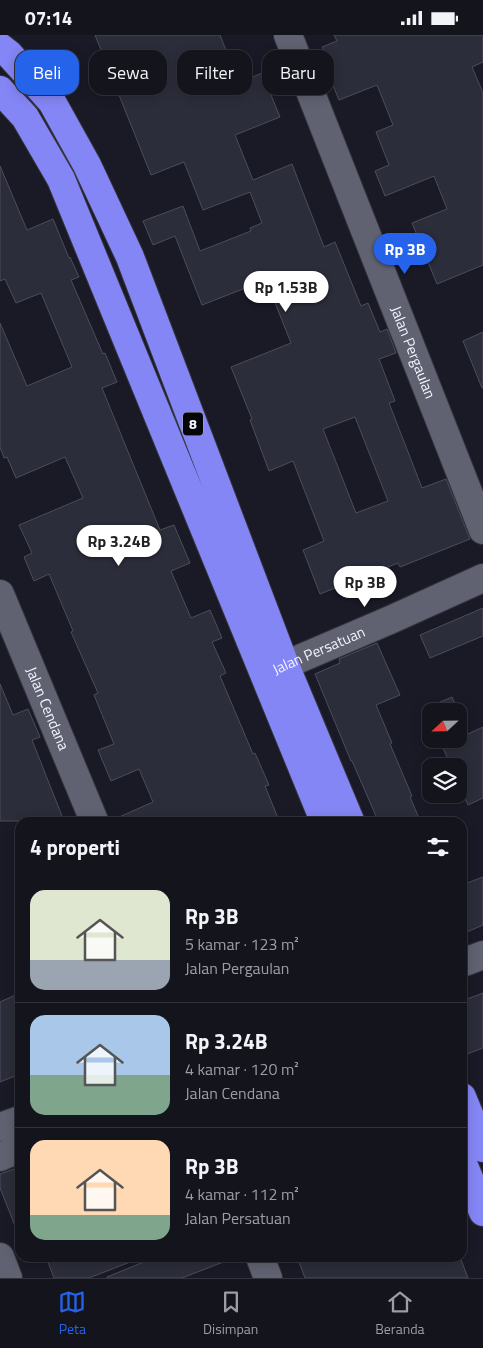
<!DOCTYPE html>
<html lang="id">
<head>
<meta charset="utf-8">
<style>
	body { margin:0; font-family:"Titillium Web",sans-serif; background:#1c1d25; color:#f1f3f6; height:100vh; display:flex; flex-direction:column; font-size:19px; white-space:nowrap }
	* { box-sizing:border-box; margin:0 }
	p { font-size:16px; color:#9d9ea3 }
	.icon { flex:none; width:28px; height:28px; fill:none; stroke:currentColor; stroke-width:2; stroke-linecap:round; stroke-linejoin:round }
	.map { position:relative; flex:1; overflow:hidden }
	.panel { position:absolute; left:15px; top:782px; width:452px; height:445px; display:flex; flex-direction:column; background:#13141c; border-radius:15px; box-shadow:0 2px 12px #0003,0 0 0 1px #32333b }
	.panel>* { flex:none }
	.hud { position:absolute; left:15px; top:15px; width:454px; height:45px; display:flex; gap:10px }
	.needle { width:32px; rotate:248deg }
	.controls { position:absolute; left:422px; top:668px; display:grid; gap:10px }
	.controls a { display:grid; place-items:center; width:45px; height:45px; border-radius:10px; background:#13141c; box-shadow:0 2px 12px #0003,0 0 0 1px #32333b; font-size:25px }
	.price { position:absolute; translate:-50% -42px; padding:0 11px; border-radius:18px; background:#fff; color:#222; font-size:16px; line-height:32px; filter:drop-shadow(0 1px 2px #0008) }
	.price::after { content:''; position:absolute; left:50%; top:30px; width:15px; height:11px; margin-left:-8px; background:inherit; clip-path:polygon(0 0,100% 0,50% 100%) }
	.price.active { background:#2563eb; color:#fff }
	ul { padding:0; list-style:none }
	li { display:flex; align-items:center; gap:15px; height:125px; padding:0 15px }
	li+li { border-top:1px solid #32333b }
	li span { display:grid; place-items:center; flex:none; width:140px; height:100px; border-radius:15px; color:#555 }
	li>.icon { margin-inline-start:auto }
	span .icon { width:60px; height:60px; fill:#fffc; stroke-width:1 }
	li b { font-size:21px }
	h2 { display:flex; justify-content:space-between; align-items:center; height:60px; padding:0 15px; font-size:21px }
	.tag { padding:0 18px; border-radius:15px; background:#13141c; box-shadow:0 2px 12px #0003,0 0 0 1px #32333b; font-size:18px; line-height:45px }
	.tag.active { background:#2563eb; color:#fff }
	.status { display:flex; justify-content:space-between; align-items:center; height:35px; padding:0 25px; background:#13141c; direction:ltr }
	.status svg { height:14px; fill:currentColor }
	.tabs { display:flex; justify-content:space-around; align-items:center; height:70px; border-top:1px solid #32333b; background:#13141c; font-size:14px; color:#9d9ea3 }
	.tabs a { display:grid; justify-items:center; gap:2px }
	.tabs .active { color:#2563eb }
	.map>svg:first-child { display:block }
	.building { fill:#2c2d3a; stroke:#4c4d5b; fill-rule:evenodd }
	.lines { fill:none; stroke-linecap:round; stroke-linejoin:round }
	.minor-casing { stroke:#34353e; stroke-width:30 }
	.highway-casing { stroke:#34353e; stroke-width:30 }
	.minor { stroke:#606271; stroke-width:28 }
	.highway { stroke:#8586f5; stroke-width:28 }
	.labels { text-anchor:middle; stroke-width:5; stroke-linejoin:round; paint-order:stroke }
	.shield { fill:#05060a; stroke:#abacb3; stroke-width:1 }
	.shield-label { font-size:14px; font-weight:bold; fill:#f2f3fc }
	.street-label { font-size:15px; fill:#f2f3fc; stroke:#05060a }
</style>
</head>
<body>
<div class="status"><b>07:14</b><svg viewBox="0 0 49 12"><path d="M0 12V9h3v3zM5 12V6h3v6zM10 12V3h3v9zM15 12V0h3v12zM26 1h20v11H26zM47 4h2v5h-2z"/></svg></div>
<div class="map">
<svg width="483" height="1243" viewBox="0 0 483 1243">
	<rect width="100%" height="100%" fill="#191a26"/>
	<path class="building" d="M95 0H220L239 48 262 38 280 82 235 100 253 145 292 129 324 212 335 207 361 271 368 268 380 297 387 294 396 318 379 324 395 366 389 368 422 453 446 444 470 504 400 532 398 528 320 559 303 515 324 506 293 426 269 436 250 385 252 384 231 332 291 308 266 245 202 270 175 201 153 210 143 186 183 171 200 216 251 196 250 193 262 188 250 157 203 175 184 127 151 140ZM355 382 388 466 356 478 323 394Z
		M334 0H483V27L472 32 483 58V230L437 249 412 188 447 174 434 141 385 161 375 136 389 130 376 97 393 90 377 50 339 65 330 43 334 41 322 12 337 6Z
		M0 131 27 195 53 184 69 223 70 222 79 242 71 245 103 319 105 318 117 347 102 353 160 495 174 490 190 528 171 536 191 583 210 575 222 603 212 607 226 638 220 641 253 719 255 718 269 750 265 751 280 788H110V786L153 767 139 734 111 746 98 715 114 709 94 660 98 658 71 597 73 596 49 539 34 546 24 522 32 518 19 490 83 463 65 422 16 443 7 422 4 423 0 412V288L27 351 72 332 41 258 16 268 5 244 0 246Z
		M483 297V353H482L463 306Z
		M483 573V601L430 623 420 600Z
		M377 608 400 660 376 670 392 708 390 709 412 761 410 762 421 788H379L352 726H351L315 639 340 628 339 624Z
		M0 649 13 680 28 674 40 702 32 705 64 786H0Z
		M452 662 458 676H431V685L426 673Z
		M459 677 468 699 483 692V763L468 770 459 749V731H451L439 704H459Z
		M483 842V890L462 899V850Z
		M20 958V1039L0 1047V967Z
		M483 958V1013L462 1021V966Z
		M20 1132V1201H19L0 1153V1139Z
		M46 1222H138V1224L89 1243H54Z
		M156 1222H231V1224L182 1243H107V1242Z
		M297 1222H460L468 1243H305Z"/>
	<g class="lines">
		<g class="minor-casing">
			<g id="minor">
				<path id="s1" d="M288 0 483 495"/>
				<path id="s2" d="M0 559 95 788"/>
				<path id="s3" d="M265 640 285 630 390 585 483 543"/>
				<path d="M462 928 483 920"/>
				<path d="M0 1092 20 1085"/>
				<path d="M0 1122 20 1113"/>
				<path d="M0 1222 8 1243"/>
				<path d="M260 1222 268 1243"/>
			</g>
		</g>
		<g class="highway-casing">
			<path id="highway" d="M0 12 9 19 52 67 87 130 130 222 285 630 351 788
				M0 55 25 82 61 144 325 788
				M462 1062 483 1113
				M462 1126 483 1177"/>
		</g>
		<use href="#minor" class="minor"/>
		<use href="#highway" class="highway"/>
	</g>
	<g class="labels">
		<rect class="shield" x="183" y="377.5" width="20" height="23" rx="4"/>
		<g class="shield-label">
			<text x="193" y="394">8</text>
		</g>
		<g class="street-label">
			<text dy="5" stroke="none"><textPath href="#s1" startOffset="341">Jalan Pergaulan</textPath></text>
			<text dy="5" stroke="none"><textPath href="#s3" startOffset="59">Jalan Persatuan</textPath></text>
			<text dy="5" stroke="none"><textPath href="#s2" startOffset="124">Jalan Cendana</textPath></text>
		</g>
	</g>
</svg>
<div class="controls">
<a><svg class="needle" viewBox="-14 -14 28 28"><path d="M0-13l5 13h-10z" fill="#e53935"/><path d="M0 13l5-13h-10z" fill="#9d9ea3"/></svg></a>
<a><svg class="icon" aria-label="layers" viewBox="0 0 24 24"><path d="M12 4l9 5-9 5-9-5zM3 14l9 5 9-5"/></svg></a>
</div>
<b class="price active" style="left:405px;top:240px">Rp 3B</b>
<b class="price" style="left:286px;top:278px">Rp 1.53B</b>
<b class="price" style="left:119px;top:532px">Rp 3.24B</b>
<b class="price" style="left:365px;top:573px">Rp 3B</b>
<div class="hud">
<a class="tag active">Beli</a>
<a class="tag">Sewa</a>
<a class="tag">Filter</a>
<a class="tag">Baru</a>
</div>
<section class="panel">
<h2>4 properti<svg class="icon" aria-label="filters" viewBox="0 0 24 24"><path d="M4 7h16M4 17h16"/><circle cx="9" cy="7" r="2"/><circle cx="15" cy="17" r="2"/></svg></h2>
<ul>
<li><span style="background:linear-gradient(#dfe7d0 70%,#9aa5b1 0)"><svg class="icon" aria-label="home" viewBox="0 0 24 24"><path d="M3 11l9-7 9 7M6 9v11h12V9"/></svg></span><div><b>Rp 3B</b><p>5 kamar · 123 m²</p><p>Jalan Pergaulan</p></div></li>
<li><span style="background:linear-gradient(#a9c7e8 60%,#7fa58c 0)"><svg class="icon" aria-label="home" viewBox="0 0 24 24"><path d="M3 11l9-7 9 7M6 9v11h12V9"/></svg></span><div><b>Rp 3.24B</b><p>4 kamar · 120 m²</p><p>Jalan Cendana</p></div></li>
<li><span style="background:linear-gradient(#ffd9b3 75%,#7fa58c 0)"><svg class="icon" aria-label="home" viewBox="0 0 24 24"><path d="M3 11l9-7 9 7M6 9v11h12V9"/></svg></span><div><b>Rp 3B</b><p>4 kamar · 112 m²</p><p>Jalan Persatuan</p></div></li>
</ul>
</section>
</div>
<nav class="tabs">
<a class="active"><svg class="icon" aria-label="map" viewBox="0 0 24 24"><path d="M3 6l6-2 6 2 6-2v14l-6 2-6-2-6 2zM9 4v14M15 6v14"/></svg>Peta</a>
<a><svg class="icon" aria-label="saved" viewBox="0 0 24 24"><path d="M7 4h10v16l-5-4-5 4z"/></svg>Disimpan</a>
<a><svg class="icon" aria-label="home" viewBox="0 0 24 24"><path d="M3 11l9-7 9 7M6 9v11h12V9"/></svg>Beranda</a>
</nav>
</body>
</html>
